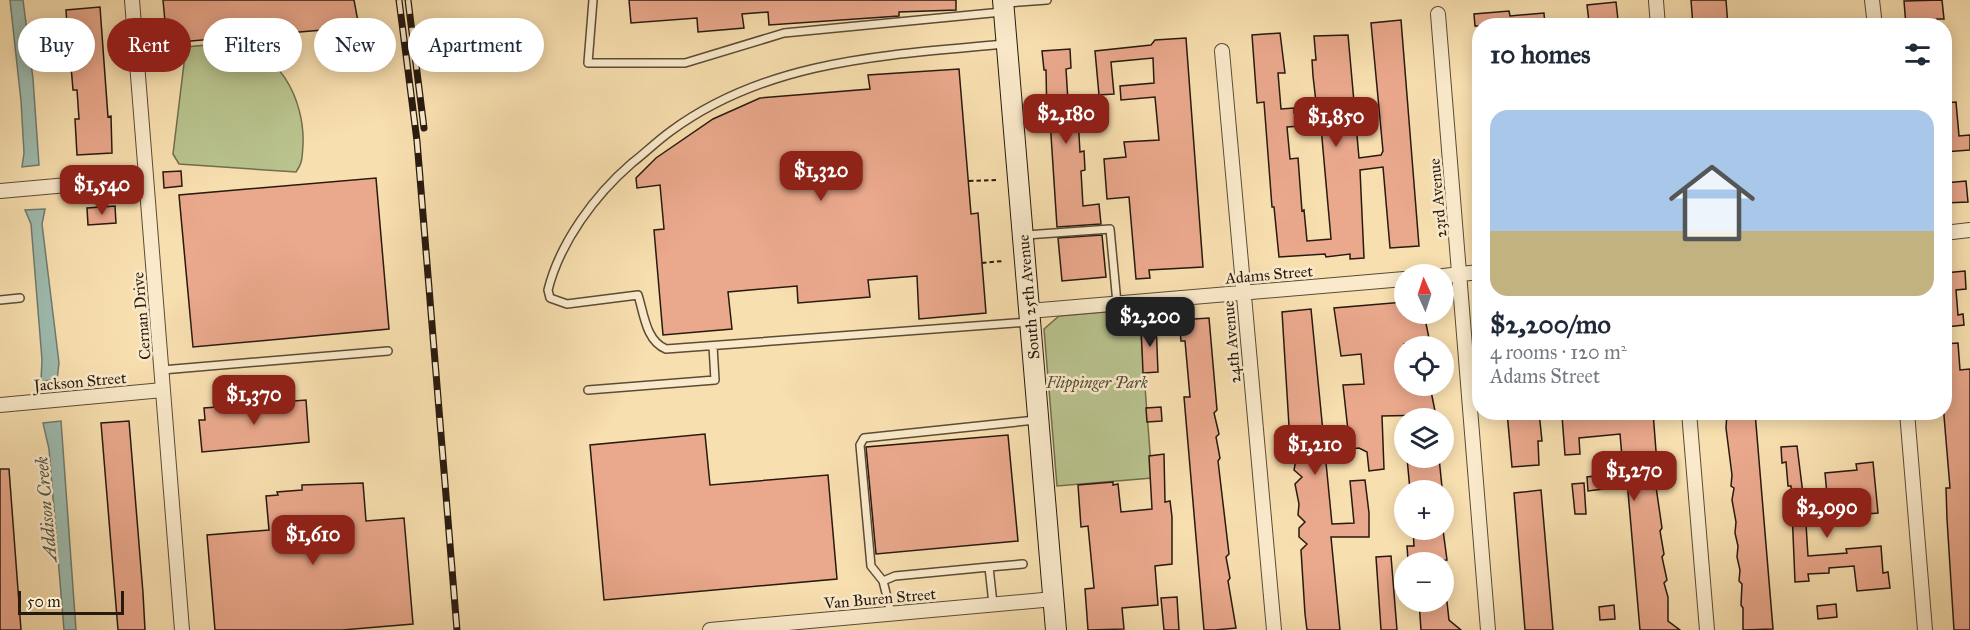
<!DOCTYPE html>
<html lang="en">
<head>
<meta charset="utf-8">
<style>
	body { margin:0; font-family:"IM FELL Great Primer",serif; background:#f6f6f7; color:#1f2937; height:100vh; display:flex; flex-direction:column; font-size:22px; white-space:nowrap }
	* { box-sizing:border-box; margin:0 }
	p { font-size:20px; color:#747a83 }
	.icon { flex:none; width:33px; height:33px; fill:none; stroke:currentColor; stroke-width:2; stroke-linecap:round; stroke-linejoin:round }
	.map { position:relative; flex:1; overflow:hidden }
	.sheet { position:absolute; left:1472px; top:18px; width:480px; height:402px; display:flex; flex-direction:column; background:#fff; border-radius:24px; box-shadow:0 3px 15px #0003 }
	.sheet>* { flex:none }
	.top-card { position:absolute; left:18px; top:18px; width:570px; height:54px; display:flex; gap:12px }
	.needle { width:39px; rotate:357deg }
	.controls { position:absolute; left:1394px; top:264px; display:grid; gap:12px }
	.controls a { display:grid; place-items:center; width:60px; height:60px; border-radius:50%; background:#fff; box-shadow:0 3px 15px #0003; font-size:30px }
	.scale { position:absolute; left:18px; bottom:15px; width:106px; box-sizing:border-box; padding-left:6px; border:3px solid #271a0f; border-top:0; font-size:16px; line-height:21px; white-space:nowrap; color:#271a0f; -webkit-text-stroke:4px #faeacb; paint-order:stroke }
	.price { position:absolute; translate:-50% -51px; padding:0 14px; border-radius:12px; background:#8f2418; color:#fff; font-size:20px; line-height:39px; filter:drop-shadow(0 2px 3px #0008) }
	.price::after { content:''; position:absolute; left:50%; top:36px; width:18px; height:14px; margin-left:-9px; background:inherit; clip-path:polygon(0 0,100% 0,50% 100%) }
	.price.selected { background:#222; color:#fff }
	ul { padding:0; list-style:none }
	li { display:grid; align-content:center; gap:12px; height:318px; padding:0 18px }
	li span { display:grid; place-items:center; height:186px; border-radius:18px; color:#555 }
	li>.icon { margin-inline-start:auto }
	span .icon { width:108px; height:108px; fill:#fffc; stroke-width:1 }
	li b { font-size:26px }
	h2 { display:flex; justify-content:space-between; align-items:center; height:72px; padding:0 18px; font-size:26px }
	.tag { padding:0 21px; border-radius:27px; background:#fff; box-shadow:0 3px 15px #0003; font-size:21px; line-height:54px }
	.tag.selected { background:#8f2418; color:#fff }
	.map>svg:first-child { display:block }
	.green { fill:#b9c38e; stroke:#706e4e; stroke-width:1.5 }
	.water { fill:#9ebcb0; stroke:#6e7b70; stroke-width:1.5 }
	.building { fill:#eaa88c; stroke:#271a0f; stroke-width:1.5; fill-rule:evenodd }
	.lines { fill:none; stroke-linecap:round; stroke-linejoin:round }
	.service-casing { stroke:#5b4b37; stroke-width:10 }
	.minor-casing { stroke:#5b4b37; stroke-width:16 }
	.secondary-casing { stroke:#271a0f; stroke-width:22 }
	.path { stroke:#271a0f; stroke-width:2; stroke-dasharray:4.5 3; stroke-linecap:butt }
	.service { stroke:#faeacb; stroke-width:7 }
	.minor { stroke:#faeacb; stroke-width:14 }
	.secondary { stroke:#faeacb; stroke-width:20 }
	.rail-casing { stroke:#271a0f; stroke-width:7 }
	.rail { stroke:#faeacb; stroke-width:4.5; stroke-dasharray:14; stroke-linecap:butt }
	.labels { text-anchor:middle; stroke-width:5; stroke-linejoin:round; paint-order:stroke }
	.street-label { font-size:16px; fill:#271a0f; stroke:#faeacb }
	.park-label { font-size:16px; font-style:italic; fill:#534d35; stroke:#faeacb }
	.water-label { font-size:18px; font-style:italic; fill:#515347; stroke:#faeacb }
</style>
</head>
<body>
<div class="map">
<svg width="1970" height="630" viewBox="0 0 1970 630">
	<rect width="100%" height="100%" fill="#f8dfaf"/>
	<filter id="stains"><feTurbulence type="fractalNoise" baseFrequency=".00333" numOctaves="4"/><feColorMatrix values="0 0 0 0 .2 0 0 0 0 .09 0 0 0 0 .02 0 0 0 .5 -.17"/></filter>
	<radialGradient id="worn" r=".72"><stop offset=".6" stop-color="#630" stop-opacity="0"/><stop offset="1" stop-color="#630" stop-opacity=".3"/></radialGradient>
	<path class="green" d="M227 43C278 46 305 99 303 145 302 156 303 163 296 172L179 164 173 154 186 47Z
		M1139 309 1152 478 1057 486 1044 329 1059 316Z"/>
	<path class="water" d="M10 0H23L33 79 39 165 22 167 24 153 21 101Z
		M45 209 42 224 59 363 57 380 41 381 42 360 31 224 25 210Z
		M61 421 76 630H64L49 449 43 423Z"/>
	<path class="building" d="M163 0H354L359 27 167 43Z
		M629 0H956V10L899 12V16L769 25 768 12 742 14 744 28 698 32 697 18 631 23Z
		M1691 0H1726L1728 26H1693Z
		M1942 0 1944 19H1937L1938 26H1906L1904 1Z
		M1616 2 1618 20 1589 22 1587 5Z
		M100 7 108 117 111 116 112 153 77 155 75 119H79L77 90H73L70 54H74L72 24 67 25 66 10Z
		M1509 11 1510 16 1544 13 1545 26H1475L1474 14Z
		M1401 20 1419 246 1390 248 1383 167 1360 170 1364 258 1350 259V254L1326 257 1325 254 1279 257 1274 207H1272L1264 102 1257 103 1252 35 1280 33 1285 73H1278L1281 109 1294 108V113L1317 111 1313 76 1312 60H1316L1314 36 1348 35 1359 158 1381 155 1383 151 1371 23ZM1315 125V127H1321L1331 239 1307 241 1304 210 1302 211 1298 158 1290 159 1287 127Z
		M1186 38 1203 267 1149 270 1150 278 1136 279 1129 197 1107 199 1104 159 1126 157 1124 142 1159 140 1155 97 1121 100 1120 86 1154 83 1153 58 1111 62 1114 94 1099 95 1095 51 1151 45 1155 40Z
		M1070 49 1071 68 1066 69 1068 101H1077L1080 152 1084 151 1085 170 1081 171 1083 206 1099 204 1101 224 1057 227 1050 120H1047L1046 70H1044L1042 51Z
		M959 69 971 214 978 213 986 313 919 319 917 276 868 280 870 297 798 303 797 286 728 292 732 329 663 335 654 230 664 229 660 185 637 188 636 178 656 158 713 119 760 98 870 89 868 75Z
		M1956 102 1959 136 1970 135V150L1944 152V103Z
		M181 171 182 186 164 188 163 172Z
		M376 178 389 329 193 347 179 195Z
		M1966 181 1968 202 1944 203V183Z
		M115 206 116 223 88 225 87 208Z
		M1102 235 1106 277 1062 281 1058 238Z
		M1965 271 1966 289 1956 290 1958 315 1963 314 1964 325 1946 327 1944 273Z
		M1404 302V314H1424L1429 338 1426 342 1404 344V386H1430L1435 411 1431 415 1382 416 1384 469 1369 471 1367 452 1359 448 1350 449 1343 385 1364 384 1361 354 1341 356 1334 308Z
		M1311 309 1332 524 1354 523 1350 481 1365 480 1369 513V537H1331L1340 630H1307L1305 614 1301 550 1307 544 1299 537V528L1305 522 1298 515 1299 504 1295 484 1302 477 1294 470 1296 459 1292 439 1297 434 1289 426 1282 312Z
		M1209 318 1217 410 1214 413 1219 434 1216 437 1220 458 1218 461 1229 554 1226 557 1230 578 1228 581 1236 628 1215 630H1204L1202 607 1184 397H1190L1185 341H1181L1179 320Z
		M1156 323 1158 372 1143 373 1141 325Z
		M1958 343 1960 370 1970 369V630H1954L1947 519 1946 488H1950L1944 416V344Z
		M306 400 309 442 202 452 199 420H205L204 408Z
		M1161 407 1162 421 1147 422 1146 408Z
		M1507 412H1539L1542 441H1538L1539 465 1512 467Z
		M1581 412H1653L1658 477 1655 480 1662 528 1660 531 1664 554 1662 557 1667 580 1664 583 1668 597V621L1680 630H1640L1625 457H1622L1620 434 1579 438 1580 454 1565 455 1562 416 1582 415Z
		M1727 412H1755L1773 629 1743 630V608L1741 605 1742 584 1739 581 1740 570 1737 557 1738 546 1735 533 1736 522 1732 500 1734 488 1731 486 1732 475 1726 428Z
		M129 421 143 593 145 630H118L101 423Z
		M705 434 710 485 828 475 837 579 604 600 590 445Z
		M1008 435 1018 541 876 554 866 447Z
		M1797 446 1805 510 1825 508 1826 523 1806 524 1808 556 1847 553 1846 549 1881 546 1883 573 1888 572 1890 588 1857 591 1854 566 1829 568V573L1808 574 1809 581 1795 582 1791 486H1788L1786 462 1782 463 1781 447Z
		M1164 454 1165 502 1170 501 1172 517V564L1155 566 1158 605 1122 608 1124 629 1088 630 1085 589 1094 588 1088 526 1081 527 1078 485 1113 482V485L1118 484 1121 512 1152 509 1149 456Z
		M1407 458H1439L1442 487 1410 490Z
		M1873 462 1878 513 1855 515 1854 493 1827 495 1825 473 1857 470 1856 464Z
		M0 469H9L21 630H0Z
		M1602 475 1603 489 1588 491 1587 477Z
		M363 483 366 521 404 518 413 624 342 630H215L207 535 269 530 266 496 278 495 277 492 302 490V485Z
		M1584 483 1586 514H1575L1572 484Z
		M1541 490 1553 630H1525L1514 493Z
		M1413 530H1443L1447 560 1415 562V559L1408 560 1407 546H1414Z
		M1391 556 1397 630H1381L1376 557Z
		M1177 597 1179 630H1164L1161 598Z
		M1419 602H1447L1449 620 1461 630H1421Z
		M1836 604 1837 617 1818 619 1817 606Z
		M1614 605 1615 619 1600 620 1599 607Z"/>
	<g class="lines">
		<g class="service-casing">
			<path id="service" d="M593 0 588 63H685L784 33 1002 12
				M1006 3 1047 0
				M1005 44C889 55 769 59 671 131 657 141 645 153 632 163 595 195 560 242 548 290L550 298 567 304 638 295C644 314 646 341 666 349L1028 322
				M1026 235 1110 229 1117 303
				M0 300 20 298
				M162 370 388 351
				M588 390 715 380 713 346
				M989 567 1023 564
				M883 581 871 566 860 445 864 438 1036 420
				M891 613 883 581 895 576 989 567 993 604"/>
		</g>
		<g class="minor-casing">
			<path id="minor" d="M132 0 182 630
				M1872 0 1875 26
				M1656 1 1658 26
				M1438 14 1488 630
				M1222 51 1274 630
				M0 191 146 178
				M1944 233 1970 230
				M1443 276 1479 272
				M1029 311 1404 279
				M0 405 163 390
				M1689 412 1707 630
				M1907 412 1925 630
				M710 630 1054 599"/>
		</g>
		<g class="secondary-casing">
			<path id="secondary" d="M1003 0 1056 630"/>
		</g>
		<path class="path" d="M969 181 996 180
			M982 263 1003 261"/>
		<use href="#service" class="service"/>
		<use href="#minor" class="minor"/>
		<use href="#secondary" class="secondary"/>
		<g class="rail-casing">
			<path id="rail" d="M399 0 417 141 457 630
				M408 0 424 128"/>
		</g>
		<use href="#rail" class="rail"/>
	</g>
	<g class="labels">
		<g class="street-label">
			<text transform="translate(1437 198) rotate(-95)" y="6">23rd Avenue</text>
			<text transform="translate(1269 274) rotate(-5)" y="6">Adams Street</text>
			<text transform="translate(1028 297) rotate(-95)" y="6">South 25th Avenue</text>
			<text transform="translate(141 316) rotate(-95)" y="6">Cernan Drive</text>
			<text transform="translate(1231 342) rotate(-95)" y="6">24th Avenue</text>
			<text transform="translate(80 381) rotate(-5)" y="6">Jackson Street</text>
			<text transform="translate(880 598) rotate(-5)" y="6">Van Buren Street</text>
		</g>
		<g class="park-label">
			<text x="1097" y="388">Flippinger Park</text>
		</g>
		<g class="water-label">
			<text transform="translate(46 509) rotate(-95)" y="6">Addison Creek</text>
		</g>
	</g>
	<rect width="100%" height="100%" filter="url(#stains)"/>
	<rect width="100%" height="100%" fill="url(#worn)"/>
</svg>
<div class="controls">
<a><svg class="needle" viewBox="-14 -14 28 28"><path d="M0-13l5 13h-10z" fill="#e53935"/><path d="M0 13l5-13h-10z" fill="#747a83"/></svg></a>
<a><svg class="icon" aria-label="locate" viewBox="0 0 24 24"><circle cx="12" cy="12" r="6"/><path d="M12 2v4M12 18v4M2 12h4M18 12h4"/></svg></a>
<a><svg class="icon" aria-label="layers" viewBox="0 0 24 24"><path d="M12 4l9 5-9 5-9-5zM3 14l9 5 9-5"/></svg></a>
<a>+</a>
<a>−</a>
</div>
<div class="scale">50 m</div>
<b class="price" style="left:1066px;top:145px">$2,180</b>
<b class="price" style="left:1336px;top:148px">$1,850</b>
<b class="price" style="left:821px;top:202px">$1,320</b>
<b class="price" style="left:102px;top:216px">$1,540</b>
<b class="price selected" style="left:1150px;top:348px">$2,200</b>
<b class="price" style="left:254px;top:426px">$1,370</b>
<b class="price" style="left:1315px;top:476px">$1,210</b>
<b class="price" style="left:1634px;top:502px">$1,270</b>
<b class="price" style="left:1827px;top:539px">$2,090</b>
<b class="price" style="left:313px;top:566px">$1,610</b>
<div class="top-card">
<a class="tag">Buy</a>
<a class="tag selected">Rent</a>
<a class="tag">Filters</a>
<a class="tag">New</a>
<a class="tag">Apartment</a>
</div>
<section class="sheet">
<h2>10 homes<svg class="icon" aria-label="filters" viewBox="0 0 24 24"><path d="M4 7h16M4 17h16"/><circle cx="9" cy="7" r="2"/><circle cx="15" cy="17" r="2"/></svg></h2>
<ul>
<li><span style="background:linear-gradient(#a9c7e8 65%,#c2b280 0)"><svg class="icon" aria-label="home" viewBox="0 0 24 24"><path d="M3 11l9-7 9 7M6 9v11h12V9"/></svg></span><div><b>$2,200/mo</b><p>4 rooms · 120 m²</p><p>Adams Street</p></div></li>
</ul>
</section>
</div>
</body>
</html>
